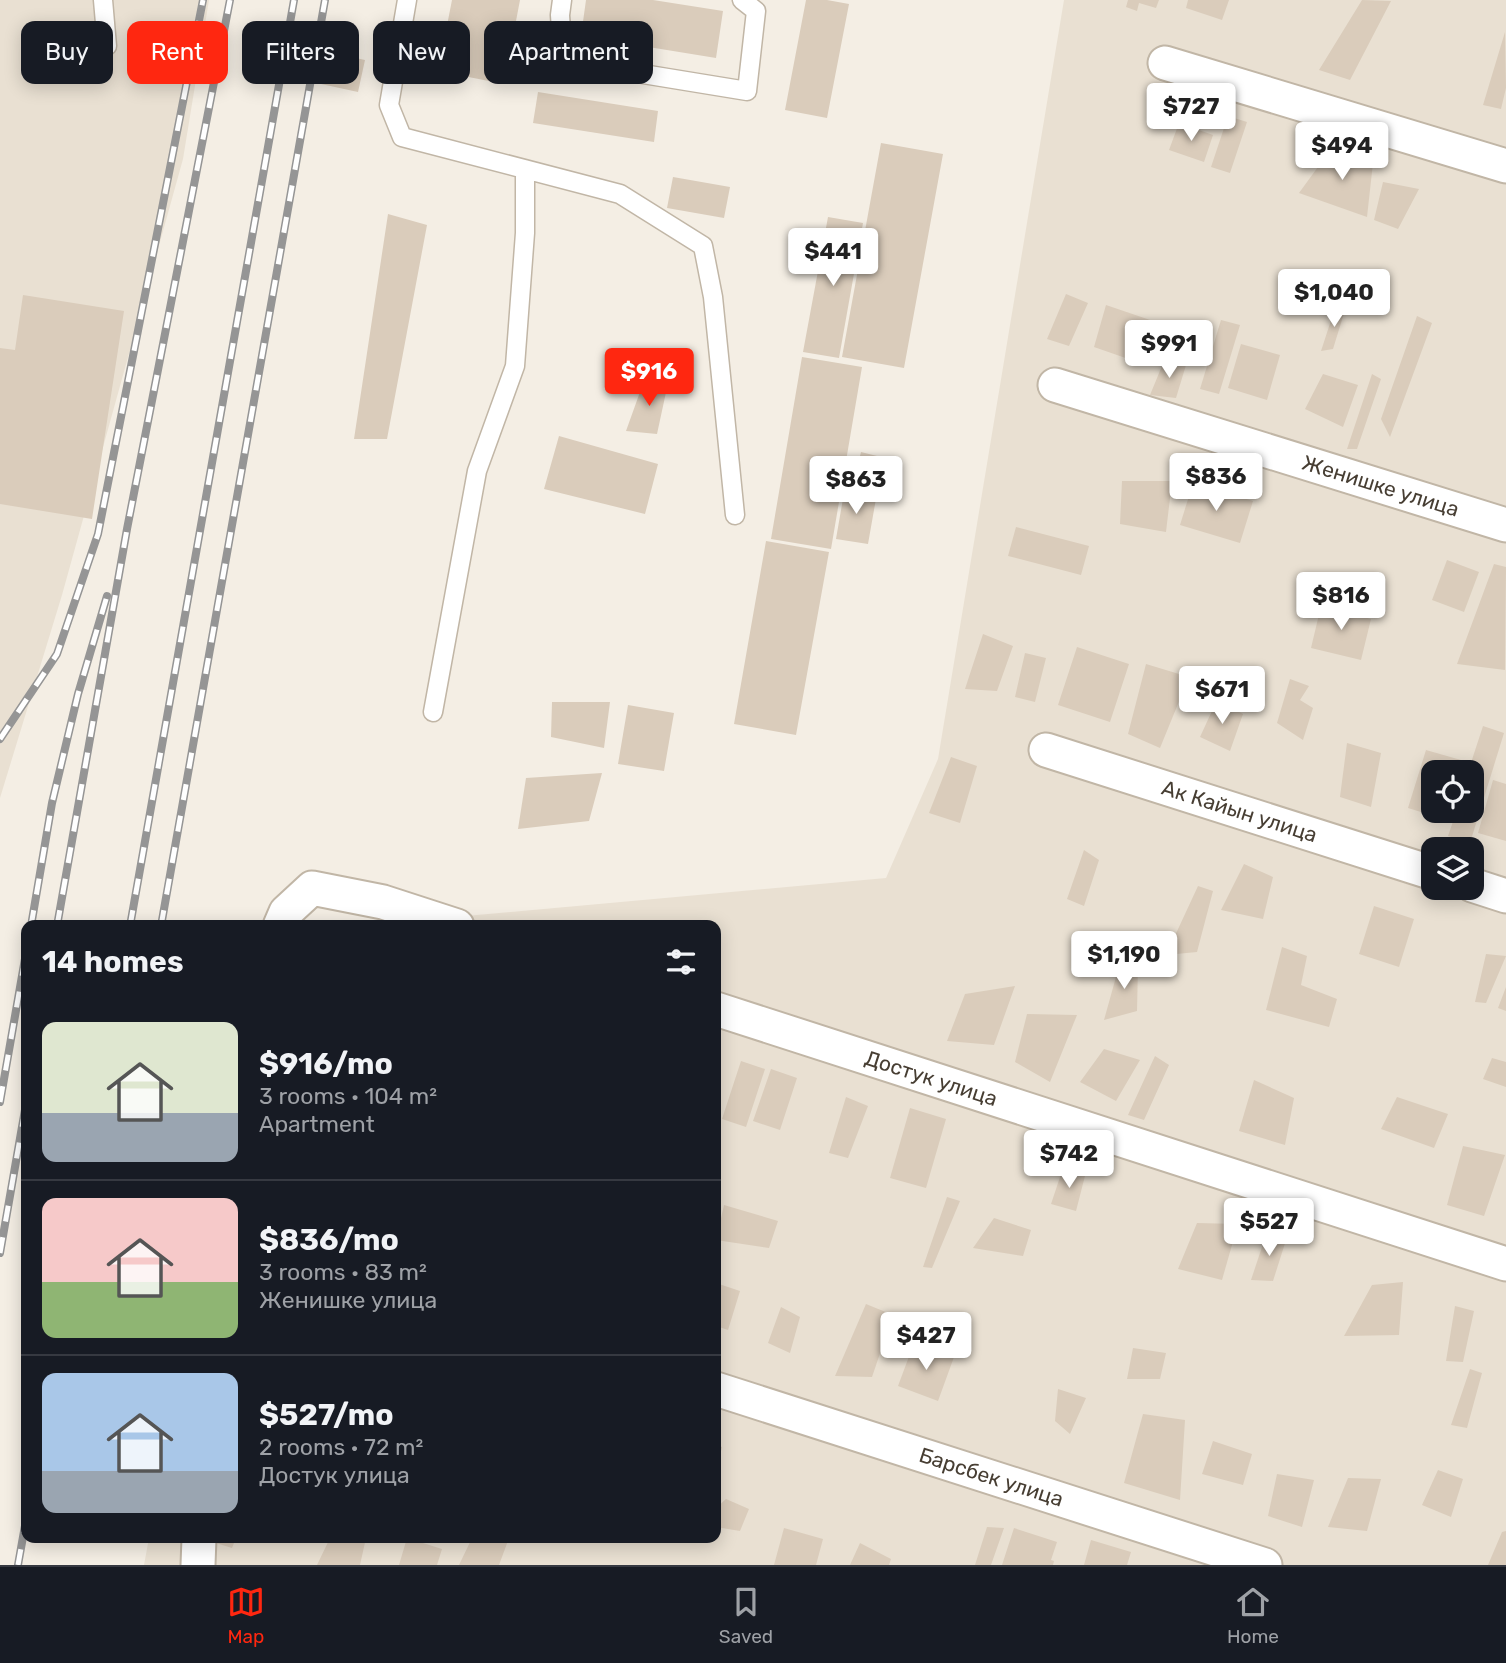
<!DOCTYPE html>
<html lang="en">
<head>
<meta charset="utf-8">
<style>
	body { margin:0; font-family:Rubik,sans-serif; background:#242831; color:#f1f3f6; height:100vh; display:flex; flex-direction:column; font-size:26px; white-space:nowrap }
	* { box-sizing:border-box; margin:0 }
	p { font-size:23px; color:#9ea1a6 }
	.icon { flex:none; width:38px; height:38px; fill:none; stroke:currentColor; stroke-width:2; stroke-linecap:round; stroke-linejoin:round }
	.map { position:relative; flex:1; overflow:hidden }
	.drawer { position:absolute; left:21px; top:920px; width:700px; height:623px; display:flex; flex-direction:column; background:#171b24; border-radius:14px; box-shadow:0 4px 18px #0003 }
	.drawer>* { flex:none }
	.banner { position:absolute; left:21px; top:21px; width:700px; height:63px; display:flex; gap:14px }
	.buttons { position:absolute; left:1421px; top:760px; display:grid; gap:14px }
	.buttons a { display:grid; place-items:center; width:63px; height:63px; border-radius:14px; background:#171b24; box-shadow:0 4px 18px #0003; font-size:35px }
	.price { position:absolute; translate:-50% -60px; padding:0 16px; border-radius:7px; background:#fff; color:#222; font-size:23px; line-height:46px; filter:drop-shadow(0 2px 4px #0008) }
	.price::after { content:''; position:absolute; left:50%; top:42px; width:21px; height:16px; margin-left:-10px; background:inherit; clip-path:polygon(0 0,100% 0,50% 100%) }
	.price.selected { background:#ff2710; color:#fff }
	ul { padding:0; list-style:none }
	li { display:flex; align-items:center; gap:21px; height:175px; padding:0 21px }
	li+li { border-top:2px solid #363941 }
	li span { display:grid; place-items:center; flex:none; width:196px; height:140px; border-radius:14px; color:#555 }
	li>.icon { margin-inline-start:auto }
	span .icon { width:84px; height:84px; fill:#fffc; stroke-width:1 }
	li b { font-size:30px }
	h2 { display:flex; justify-content:space-between; align-items:center; height:84px; padding:0 21px; font-size:30px }
	.tag { padding:0 24px; border-radius:14px; background:#171b24; box-shadow:0 4px 18px #0003; font-size:24px; line-height:63px }
	.tag.selected { background:#ff2710; color:#fff }
	.dock { display:flex; justify-content:space-around; align-items:center; height:98px; border-top:2px solid #363941; background:#171b24; font-size:19px; color:#9ea1a6 }
	.dock a { display:grid; justify-items:center; gap:4px }
	.dock .selected { color:#ff2710 }
	.map>svg:first-child { display:block }
	.residential { fill:#e9e0d2; fill-rule:evenodd }
	.building { fill:#daccbb }
	.lines { fill:none; stroke-linecap:round; stroke-linejoin:round }
	.service-casing { stroke:#c1b6a6; stroke-width:21 }
	.minor-casing { stroke:#c1b6a6; stroke-width:37 }
	.service { stroke:#fff; stroke-width:18 }
	.minor { stroke:#fff; stroke-width:33 }
	.rail-casing { stroke:#959595; stroke-width:8 }
	.rail { stroke:#fff; stroke-width:5; stroke-dasharray:16; stroke-linecap:butt }
	.labels { text-anchor:middle; stroke-width:6; stroke-linejoin:round; paint-order:stroke }
	.street-label { font-size:21px; fill:#473e33; stroke:#fff }
</style>
</head>
<body>
<div class="map">
<svg width="1506" height="1565" viewBox="0 0 1506 1565">
	<rect width="100%" height="100%" fill="#f4eee4"/>
	<path class="residential" d="M0 0H209L183 159 62 595 0 798Z
		M1064 0H1506V1565H144L149 1538H716V926H388L389 923 886 878 938 759ZM1433 772H1472V810H1433ZM1433 849H1472V887H1433Z"/>
	<path class="building" d="M452 0H520L504 84 438 71Z
		M586 0H653L723 11 716 58 581 36Z
		M806 0H827L849 4 827 118 785 110Z
		M1128 0H1159L1156 8 1139 3 1137 11 1126 7Z
		M1188 0H1229L1222 20 1186 8Z
		M1362 0 1391 1 1350 80 1319 70Z
		M1505 32 1506 88 1501 109 1483 105Z
		M328 52 365 60 358 92 321 84Z
		M538 92 658 111 654 142 533 123Z
		M1228 116 1247 122 1230 173 1211 167Z
		M1179 123 1213 135 1204 162 1169 150Z
		M881 143 943 154 904 368 842 357Z
		M1331 149 1373 163 1367 217 1299 193Z
		M673 177 730 187 724 218 667 208Z
		M1383 182 1419 189 1398 229 1374 220Z
		M388 214 427 225 387 439H354Z
		M828 217 863 223 839 358 803 352Z
		M1066 294 1088 303 1069 346 1047 339Z
		M23 295 124 311 92 519 0 504V348L15 350Z
		M1106 305 1153 321 1137 362 1094 347Z
		M1336 305 1345 310 1333 349 1321 351Z
		M1417 316 1432 323 1390 437 1381 419Z
		M1221 320 1240 325 1219 394 1200 389Z
		M1241 344 1280 355 1267 400 1228 388Z
		M802 357 862 367 831 549 771 539Z
		M1164 361 1186 365 1176 398 1150 395Z
		M1323 374 1358 385 1343 427 1305 409Z
		M1372 374 1381 379 1357 449H1347Z
		M645 378 668 383 657 434 626 431Z
		M559 436 658 464 645 514 544 489Z
		M861 452 885 458 880 478 856 472Z
		M1122 481H1172L1166 532 1120 524Z
		M1193 483 1253 501 1240 543 1180 525Z
		M845 487 877 493 868 544 836 539Z
		M1016 527 1089 546 1081 575 1008 556Z
		M766 541 829 552 796 735 734 724Z
		M1447 560 1479 572 1464 612 1432 600Z
		M1494 564 1506 567 1505 670 1457 664Z
		M1336 604 1357 609 1356 615 1371 619 1361 660 1311 648 1321 606 1335 609Z
		M983 634 1013 646 997 691 965 689Z
		M1077 647 1129 664 1110 722 1058 705Z
		M1025 653 1046 658 1035 702 1015 697Z
		M1146 664 1189 677 1160 748 1128 734Z
		M1290 679 1309 686 1300 700 1313 708 1303 740 1277 723Z
		M1217 700 1243 714 1230 751 1200 737Z
		M552 702H610L604 748 551 737Z
		M628 705 674 713 664 771 618 764Z
		M1483 726 1504 733 1470 843 1448 836 1457 810H1472V772H1468Z
		M1347 743 1381 753 1371 807 1340 797Z
		M1426 750 1468 762 1465 772H1433V810H1453L1450 821 1408 808Z
		M951 757 977 766 960 823 929 813Z
		M602 773 589 821 518 829 526 778Z
		M1493 780 1506 784V841L1478 833Z
		M1084 850 1099 860 1084 906 1067 899Z
		M1244 864 1273 877 1263 919 1221 910Z
		M1198 886 1213 891 1197 952 1166 955Z
		M1374 906 1414 919 1399 967 1359 954Z
		M1282 947 1307 956 1301 985 1337 999 1329 1027 1266 1010Z
		M1486 954 1506 956 1486 1003 1475 1002Z
		M1121 959 1138 966 1137 1011 1104 1020Z
		M1015 986 994 1045 947 1041 965 994Z
		M1506 987V1011L1498 1008Z
		M1027 1014 1077 1015 1050 1082 1015 1062Z
		M1104 1049 1140 1060 1116 1101 1080 1082Z
		M1155 1056 1169 1065 1144 1120 1128 1115Z
		M1492 1058 1506 1062V1087L1483 1079Z
		M741 1061 765 1069 746 1127 722 1119Z
		M771 1069 797 1078 780 1130 753 1121Z
		M1254 1080 1294 1098 1285 1145 1239 1131Z
		M846 1097 868 1106 848 1158 829 1153Z
		M1397 1097 1448 1114 1434 1148 1381 1129Z
		M910 1108 946 1119 926 1188 890 1178Z
		M1463 1146 1505 1155 1484 1216 1447 1205Z
		M1062 1171 1086 1172 1076 1211 1051 1204Z
		M947 1197 960 1201 932 1268 923 1267Z
		M724 1205 778 1221 769 1248 716 1240Z
		M994 1218 1031 1230 1023 1256 973 1248Z
		M1197 1223 1238 1224 1222 1280 1178 1269Z
		M1267 1232 1287 1237 1273 1281 1251 1280Z
		M1403 1282 1399 1335 1344 1336 1372 1285Z
		M716 1283 740 1291 728 1330 716 1326Z
		M866 1304 893 1315 872 1377 835 1376Z
		M1455 1306 1474 1311 1463 1362 1446 1361Z
		M781 1307 800 1317 790 1353 768 1343Z
		M914 1343 954 1357 938 1401 898 1386Z
		M1133 1348 1166 1353 1160 1379H1127Z
		M1470 1369 1482 1373 1467 1428 1451 1425Z
		M1058 1389 1086 1398 1070 1434 1055 1421Z
		M1143 1414 1185 1420 1180 1500 1124 1483Z
		M1213 1441 1252 1454 1243 1485 1202 1474Z
		M716 1445 722 1447 717 1468H716Z
		M1438 1470 1463 1479 1451 1517 1422 1505Z
		M1277 1474 1314 1480 1302 1527 1268 1516Z
		M1348 1478 1381 1479 1367 1531 1328 1527Z
		M726 1499 749 1509 740 1531 716 1527V1508Z
		M987 1527 1004 1528 991 1565H975Z
		M784 1528 823 1539 816 1565H774Z
		M1014 1528 1057 1542 1051 1560 1054 1561 1053 1565H1002Z
		M1506 1531V1565H1488L1502 1532Z
		M217 1538H236L232 1548 216 1543Z
		M330 1538H366L360 1565H317Z
		M407 1538 442 1549 437 1565H399Z
		M472 1538H509L499 1565H459Z
		M1091 1540 1131 1552 1127 1565H1084Z
		M860 1543 891 1559 889 1565H850Z"/>
	<g class="lines">
		<g class="service-casing">
			<path id="service" d="M103 0 107 46
				M407 0 389 105 402 137 620 194 703 246 713 297 735 515
				M562 0 560 15 562 46 588 65 747 91 756 11 742 0
				M433 712 477 471 515 366 525 233V169"/>
		</g>
		<g class="minor-casing">
			<g id="minor">
				<path d="M1165 63 1506 166"/>
				<path id="s1" d="M1055 385 1506 525"/>
				<path id="s2" d="M1046 750 1433 873"/>
				<path d="M1472 885 1506 896"/>
				<path d="M280 926 286 912 312 888 383 902 457 926"/>
				<path id="s3" d="M716 1009 1506 1264"/>
				<path id="s4" d="M716 1389 1265 1565"/>
				<path d="M198 1565 199 1538"/>
			</g>
		</g>
		<use href="#service" class="service"/>
		<use href="#minor" class="minor"/>
		<g class="rail-casing">
			<path id="rail" d="M0 739 57 654 98 534 203 0
				M31 926 52 803 78 694 107 596
				M57 926 127 529 230 0
				M130 926 294 0
				M161 926 325 0
				M0 1102 26 953
				M0 1253 26 1104
				M18 1565 26 1520"/>
		</g>
		<use href="#rail" class="rail"/>
	</g>
	<g class="labels">
		<g class="street-label">
			<text dy="7" stroke="none"><textPath href="#s1" startOffset="341">Женишке улица</textPath></text>
			<text dy="7" stroke="none"><textPath href="#s2" startOffset="203">Ак Кайын улица</textPath></text>
			<text dy="7" stroke="none"><textPath href="#s3" startOffset="226">Достук улица</textPath></text>
			<text dy="7" stroke="none"><textPath href="#s4" startOffset="289">Барсбек улица</textPath></text>
		</g>
	</g>
</svg>
<div class="buttons">
<a><svg class="icon" aria-label="locate" viewBox="0 0 24 24"><circle cx="12" cy="12" r="6"/><path d="M12 2v4M12 18v4M2 12h4M18 12h4"/></svg></a>
<a><svg class="icon" aria-label="layers" viewBox="0 0 24 24"><path d="M12 4l9 5-9 5-9-5zM3 14l9 5 9-5"/></svg></a>
</div>
<b class="price" style="left:1191px;top:143px">$727</b>
<b class="price" style="left:1342px;top:182px">$494</b>
<b class="price" style="left:833px;top:288px">$441</b>
<b class="price" style="left:1334px;top:329px">$1,040</b>
<b class="price" style="left:1169px;top:380px">$991</b>
<b class="price selected" style="left:649px;top:408px">$916</b>
<b class="price" style="left:1216px;top:513px">$836</b>
<b class="price" style="left:856px;top:516px">$863</b>
<b class="price" style="left:1341px;top:632px">$816</b>
<b class="price" style="left:1222px;top:726px">$671</b>
<b class="price" style="left:1124px;top:991px">$1,190</b>
<b class="price" style="left:1069px;top:1190px">$742</b>
<b class="price" style="left:1269px;top:1258px">$527</b>
<b class="price" style="left:926px;top:1372px">$427</b>
<div class="banner">
<a class="tag">Buy</a>
<a class="tag selected">Rent</a>
<a class="tag">Filters</a>
<a class="tag">New</a>
<a class="tag">Apartment</a>
</div>
<section class="drawer">
<h2>14 homes<svg class="icon" aria-label="filters" viewBox="0 0 24 24"><path d="M4 7h16M4 17h16"/><circle cx="9" cy="7" r="2"/><circle cx="15" cy="17" r="2"/></svg></h2>
<ul>
<li><span style="background:linear-gradient(#dfe7d0 65%,#9aa5b1 0)"><svg class="icon" aria-label="home" viewBox="0 0 24 24"><path d="M3 11l9-7 9 7M6 9v11h12V9"/></svg></span><div><b>$916/mo</b><p>3 rooms · 104 m²</p><p>Apartment</p></div></li>
<li><span style="background:linear-gradient(#f6c9c9 60%,#8fb573 0)"><svg class="icon" aria-label="home" viewBox="0 0 24 24"><path d="M3 11l9-7 9 7M6 9v11h12V9"/></svg></span><div><b>$836/mo</b><p>3 rooms · 83 m²</p><p>Женишке улица</p></div></li>
<li><span style="background:linear-gradient(#a9c7e8 70%,#9aa5b1 0)"><svg class="icon" aria-label="home" viewBox="0 0 24 24"><path d="M3 11l9-7 9 7M6 9v11h12V9"/></svg></span><div><b>$527/mo</b><p>2 rooms · 72 m²</p><p>Достук улица</p></div></li>
</ul>
</section>
</div>
<nav class="dock">
<a class="selected"><svg class="icon" aria-label="map" viewBox="0 0 24 24"><path d="M3 6l6-2 6 2 6-2v14l-6 2-6-2-6 2zM9 4v14M15 6v14"/></svg>Map</a>
<a><svg class="icon" aria-label="saved" viewBox="0 0 24 24"><path d="M7 4h10v16l-5-4-5 4z"/></svg>Saved</a>
<a><svg class="icon" aria-label="home" viewBox="0 0 24 24"><path d="M3 11l9-7 9 7M6 9v11h12V9"/></svg>Home</a>
</nav>
</body>
</html>
